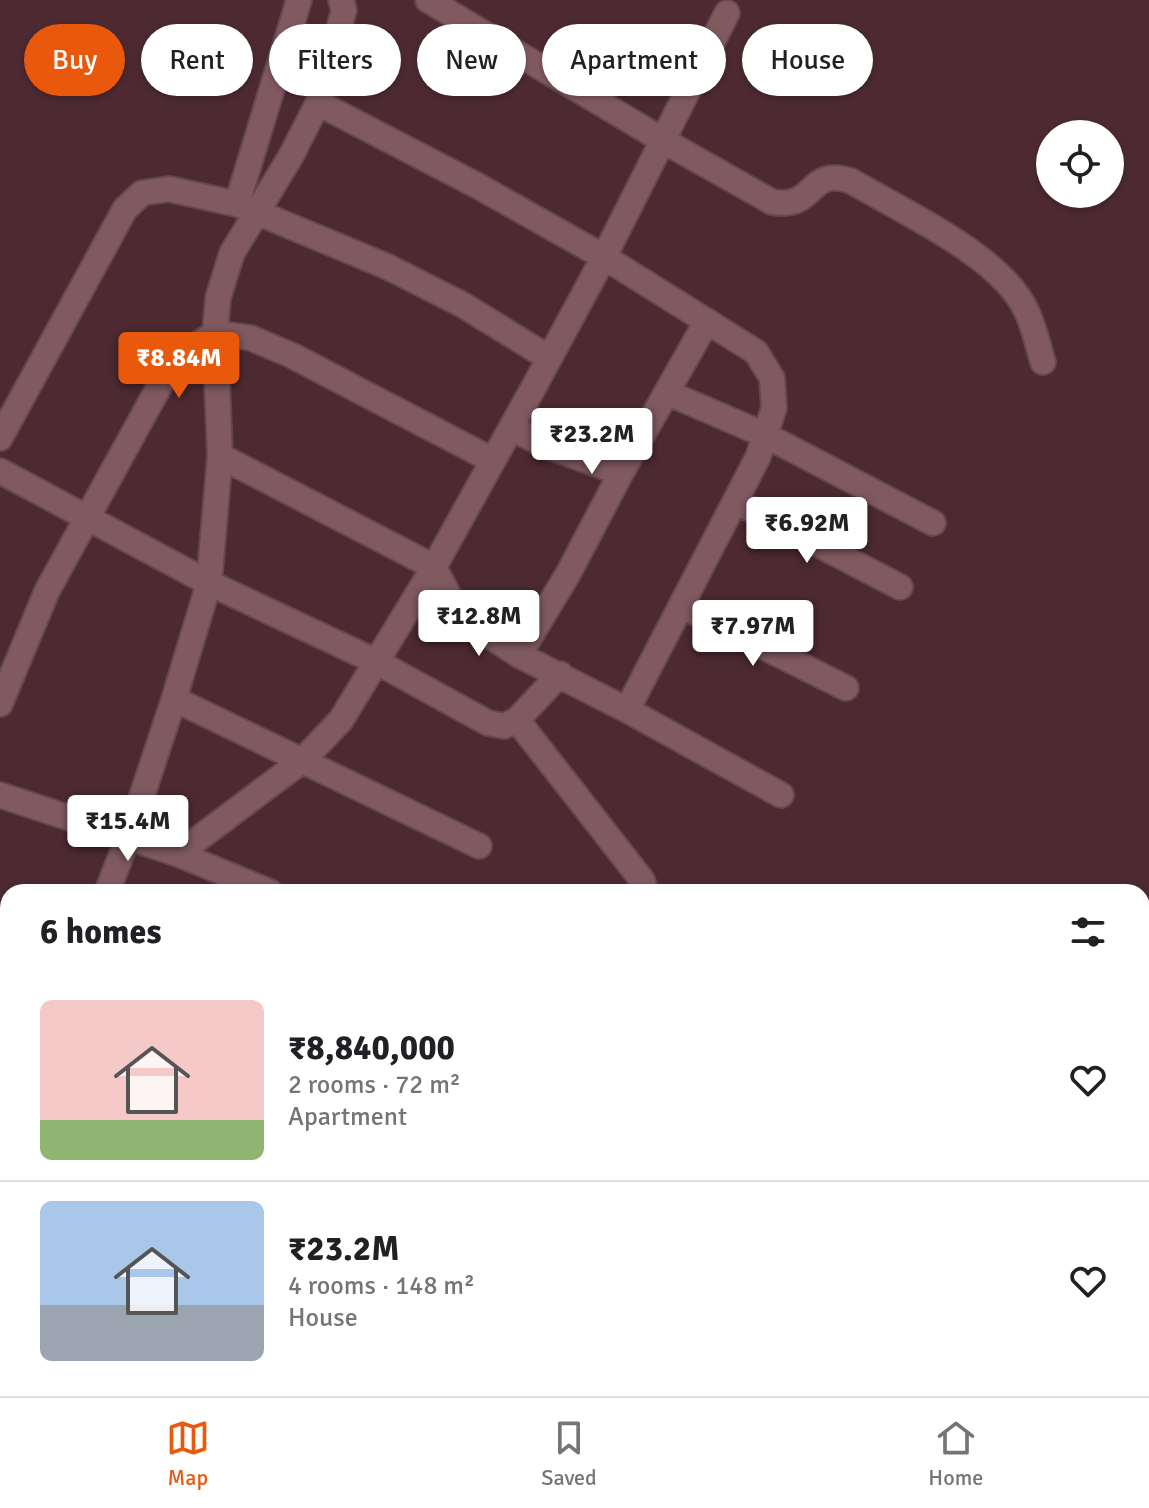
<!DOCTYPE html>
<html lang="en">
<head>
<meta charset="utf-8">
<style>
	body { margin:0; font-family:Signika,sans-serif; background:#f6f6f6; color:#202124; height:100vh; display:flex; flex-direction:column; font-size:30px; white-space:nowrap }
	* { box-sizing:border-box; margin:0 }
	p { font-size:26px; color:#757577 }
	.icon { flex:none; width:44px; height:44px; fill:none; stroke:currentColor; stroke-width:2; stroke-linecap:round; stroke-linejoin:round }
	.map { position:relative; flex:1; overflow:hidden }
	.side { position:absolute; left:0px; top:884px; width:1150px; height:512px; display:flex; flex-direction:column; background:#fff; border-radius:24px 24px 0 0; box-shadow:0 2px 6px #0004 }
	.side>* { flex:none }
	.hud { position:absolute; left:24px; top:24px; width:1102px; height:72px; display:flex; gap:16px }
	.buttons { position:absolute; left:1036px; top:120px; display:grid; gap:16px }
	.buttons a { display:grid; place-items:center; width:88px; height:88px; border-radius:50%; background:#fff; box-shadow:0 2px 6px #0004; font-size:40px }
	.price { position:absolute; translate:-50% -68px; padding:0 18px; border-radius:8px; background:#fff; color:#222; font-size:26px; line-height:52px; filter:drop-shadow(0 2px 4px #0008) }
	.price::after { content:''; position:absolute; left:50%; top:48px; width:24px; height:18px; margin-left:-12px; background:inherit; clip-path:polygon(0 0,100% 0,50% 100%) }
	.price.current { background:#ea580c; color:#fff }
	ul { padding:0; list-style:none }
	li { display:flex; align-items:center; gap:24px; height:200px; padding:0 40px }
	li+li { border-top:2px solid #e0e0e0 }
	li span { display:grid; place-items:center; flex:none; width:224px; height:160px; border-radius:12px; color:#555 }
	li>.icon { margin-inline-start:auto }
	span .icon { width:96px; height:96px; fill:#fffc; stroke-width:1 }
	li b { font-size:34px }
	h2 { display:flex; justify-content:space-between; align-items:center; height:96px; padding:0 40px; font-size:34px }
	.pill { padding:0 28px; border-radius:36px; background:#fff; box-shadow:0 2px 6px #0004; font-size:28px; line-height:72px }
	.pill.current { background:#ea580c; color:#fff }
	.tabs { display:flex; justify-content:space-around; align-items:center; height:112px; border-top:2px solid #e0e0e0; background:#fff; font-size:22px; color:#757577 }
	.tabs a { display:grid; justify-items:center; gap:4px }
	.tabs .current { color:#ea580c }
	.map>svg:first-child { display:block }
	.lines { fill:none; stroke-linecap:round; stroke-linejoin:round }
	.street-casing { stroke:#65474d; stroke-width:28 }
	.street { stroke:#815a60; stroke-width:24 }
</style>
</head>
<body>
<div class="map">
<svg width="1149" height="1396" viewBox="0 0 1149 1396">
	<rect width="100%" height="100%" fill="#4d2a31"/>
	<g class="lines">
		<g class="street-casing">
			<path id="street" d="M428 0 664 141 772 202C818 210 806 166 851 181 902 211 1001 256 1026 310 1034 326 1038 346 1043 362
				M318 103 478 186 604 257 756 352 772 378 774 408 758 457 627 710
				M237 204 299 0
				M668 393 765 435 933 523
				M511 428 547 446 621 473
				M0 438 125 209 142 193 169 189 237 204 388 267 463 305 549 358
				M220 456 434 567 451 600 479 629 519 655 627 710 781 795
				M0 471 209 583 377 662 488 723 504 726 517 720 560 674
				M735 501 900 587
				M682 606 846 688
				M519 655 568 574 621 473 707 321
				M174 699 479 846
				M0 704 47 591 165 376 182 355 215 333 251 338 293 356 492 460
				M517 720 642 880 646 892
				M0 795 178 854 270 892
				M178 854 303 760 341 720 434 567 536 383 604 257 727 13
				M107 892 128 838 174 699 209 583 220 456 215 333 218 298 232 253 291 156 318 103 344 10 341 0
				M0 1077 8 1080
				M0 1168 8 1147
				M0 1378 8 1381
				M27 1388 48 1396
				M848 1388 862 1396
				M149 1396 150 1388
				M347 1396 350 1388
				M511 1396 514 1388"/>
		</g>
		<use href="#street" class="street"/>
	</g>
</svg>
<div class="buttons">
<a><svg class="icon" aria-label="locate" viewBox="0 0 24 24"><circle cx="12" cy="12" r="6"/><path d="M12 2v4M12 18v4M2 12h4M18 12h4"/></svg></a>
</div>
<b class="price current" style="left:179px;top:400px">₹8.84M</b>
<b class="price" style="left:592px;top:476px">₹23.2M</b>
<b class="price" style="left:807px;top:565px">₹6.92M</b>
<b class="price" style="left:479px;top:658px">₹12.8M</b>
<b class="price" style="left:753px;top:668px">₹7.97M</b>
<b class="price" style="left:128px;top:863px">₹15.4M</b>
<div class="hud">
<a class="pill current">Buy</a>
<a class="pill">Rent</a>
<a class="pill">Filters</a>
<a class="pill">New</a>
<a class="pill">Apartment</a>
<a class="pill">House</a>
</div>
<section class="side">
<h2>6 homes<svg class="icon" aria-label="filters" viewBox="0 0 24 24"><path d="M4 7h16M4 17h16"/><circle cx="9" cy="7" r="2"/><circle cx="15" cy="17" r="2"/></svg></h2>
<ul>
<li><span style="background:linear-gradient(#f6c9c9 75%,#8fb573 0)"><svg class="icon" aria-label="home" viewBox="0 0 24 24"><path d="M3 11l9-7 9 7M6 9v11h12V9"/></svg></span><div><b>₹8,840,000</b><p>2 rooms · 72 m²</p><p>Apartment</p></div><svg class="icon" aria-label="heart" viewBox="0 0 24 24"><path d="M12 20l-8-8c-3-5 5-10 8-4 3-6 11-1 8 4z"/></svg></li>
<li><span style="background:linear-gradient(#a9c7e8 65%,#9aa5b1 0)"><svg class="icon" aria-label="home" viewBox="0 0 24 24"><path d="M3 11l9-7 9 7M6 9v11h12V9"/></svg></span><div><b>₹23.2M</b><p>4 rooms · 148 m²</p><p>House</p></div><svg class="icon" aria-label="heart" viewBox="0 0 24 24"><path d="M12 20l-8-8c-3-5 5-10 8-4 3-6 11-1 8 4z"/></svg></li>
</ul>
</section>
</div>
<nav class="tabs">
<a class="current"><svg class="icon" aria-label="map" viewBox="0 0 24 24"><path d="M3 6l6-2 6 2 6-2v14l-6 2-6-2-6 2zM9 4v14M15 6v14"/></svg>Map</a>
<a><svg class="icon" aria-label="saved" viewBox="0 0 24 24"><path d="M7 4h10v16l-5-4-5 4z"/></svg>Saved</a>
<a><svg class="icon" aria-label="home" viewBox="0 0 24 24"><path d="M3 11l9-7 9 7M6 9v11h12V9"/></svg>Home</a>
</nav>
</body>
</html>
